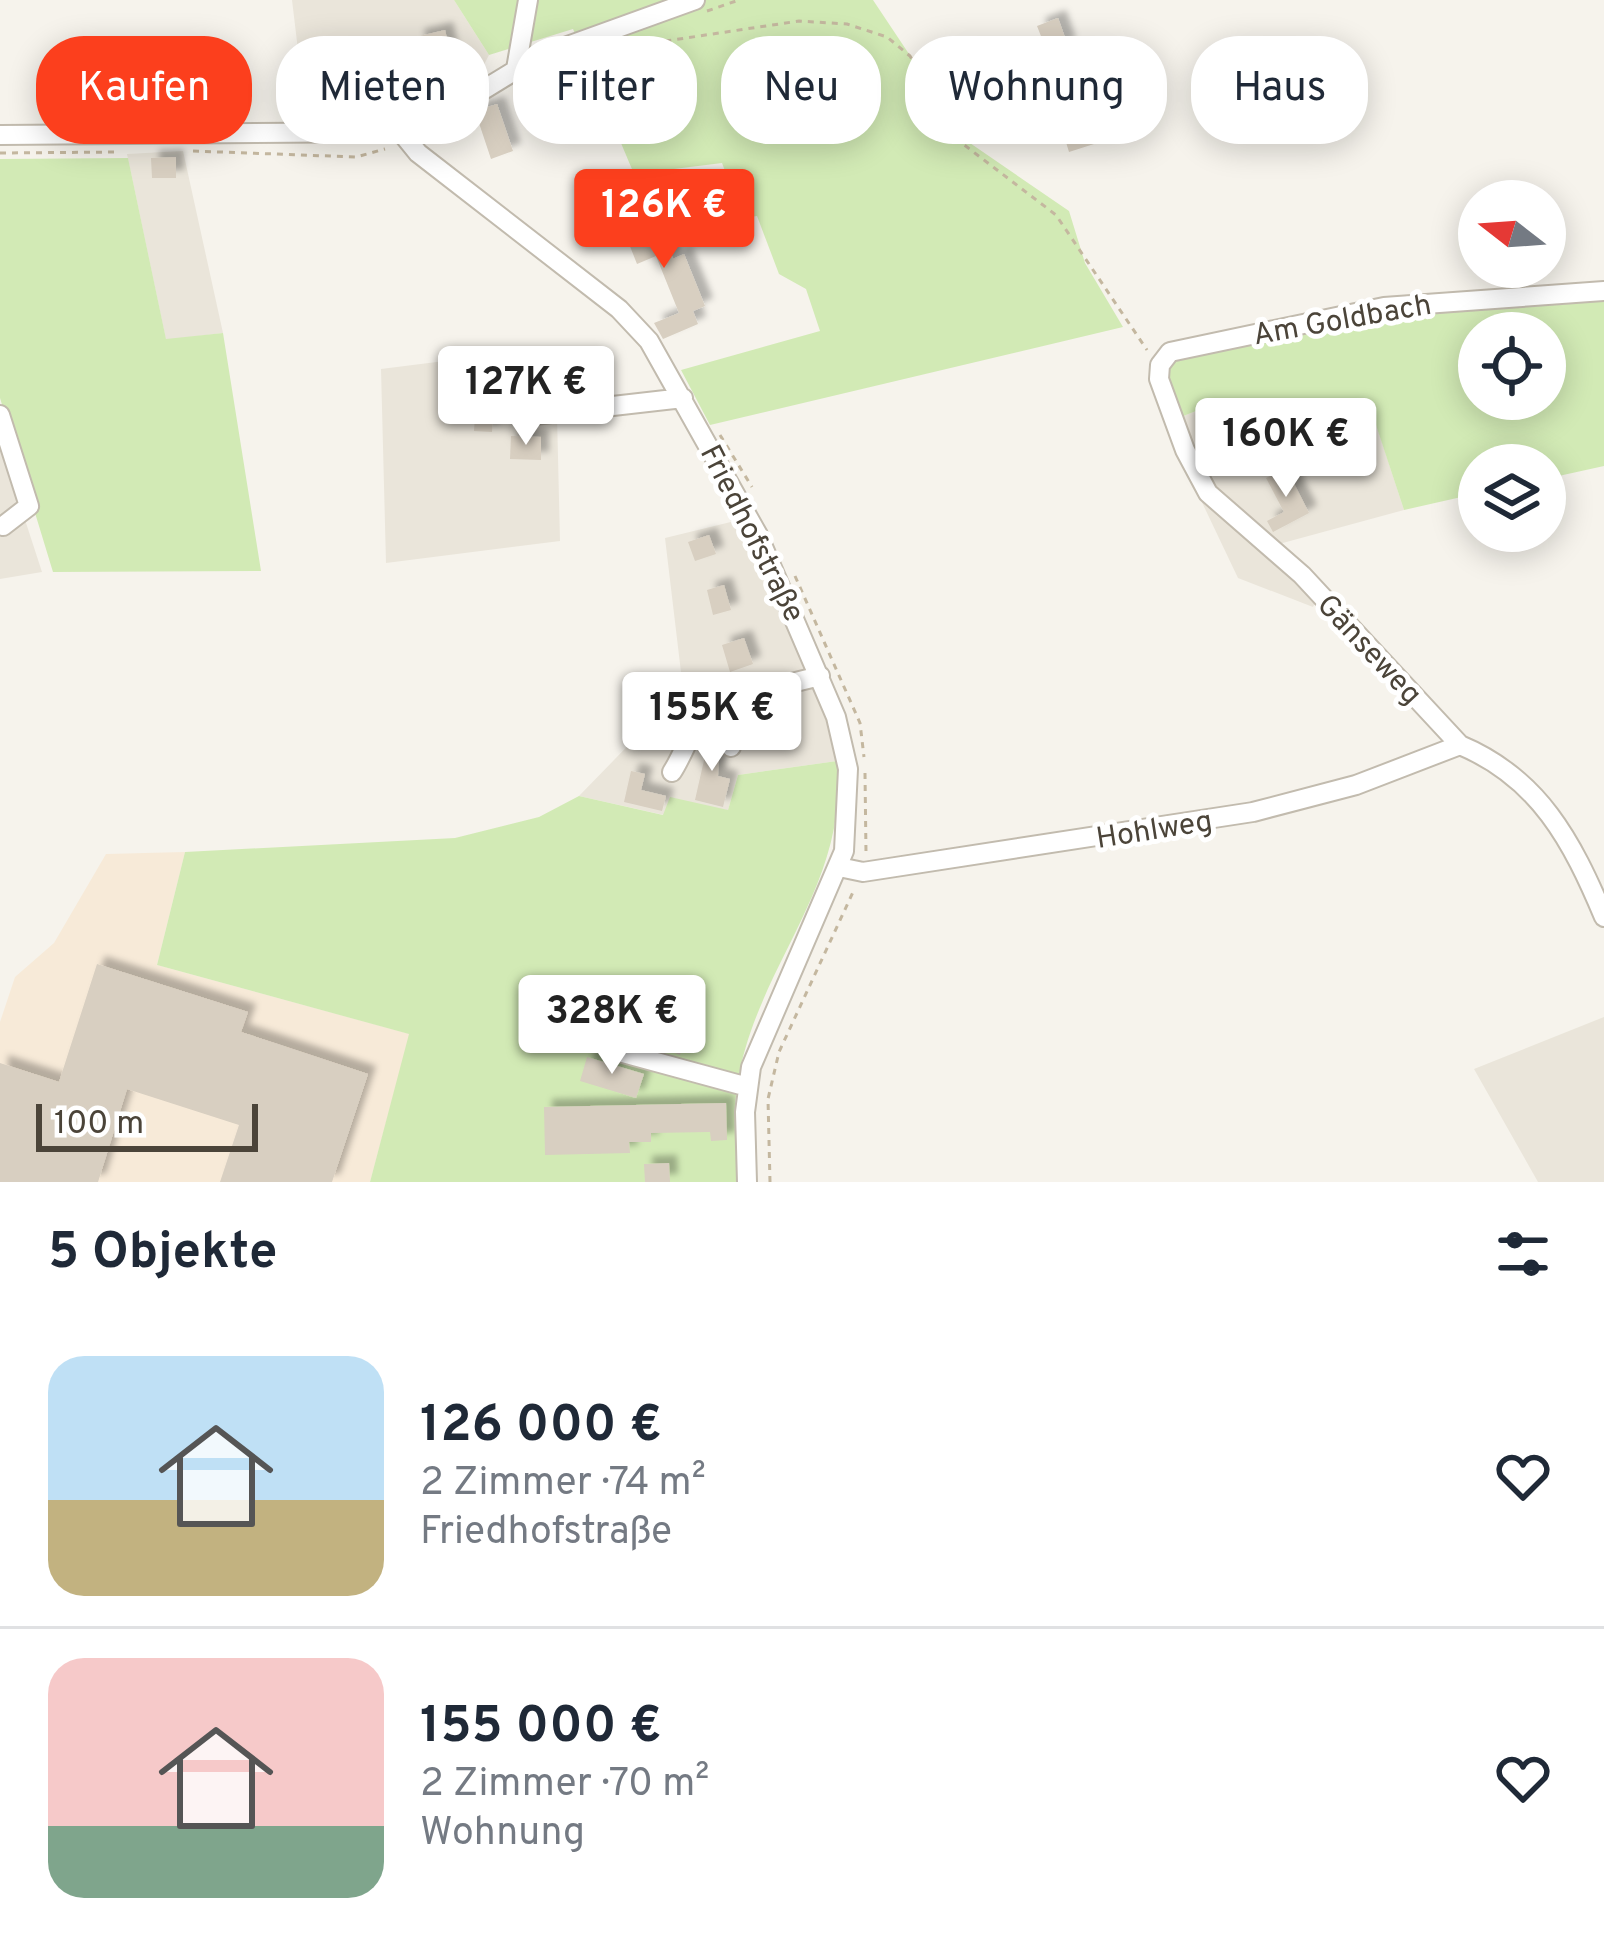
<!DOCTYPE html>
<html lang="de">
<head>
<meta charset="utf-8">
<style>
	body { margin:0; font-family:Overpass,sans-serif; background:#f2f2f3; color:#1f2937; height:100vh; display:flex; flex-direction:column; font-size:45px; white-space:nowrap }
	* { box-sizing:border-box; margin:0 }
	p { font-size:39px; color:#747a83 }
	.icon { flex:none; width:66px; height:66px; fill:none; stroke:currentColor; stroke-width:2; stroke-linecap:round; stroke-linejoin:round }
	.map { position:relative; height:1182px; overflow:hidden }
	.details { display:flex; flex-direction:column; background:#fff; flex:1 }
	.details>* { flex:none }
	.banner { position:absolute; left:36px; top:36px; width:1533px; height:108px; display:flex; gap:24px }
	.needle { width:78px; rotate:287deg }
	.fabs { position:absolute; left:1458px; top:180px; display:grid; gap:24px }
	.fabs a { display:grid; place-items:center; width:108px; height:108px; border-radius:50%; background:#fff; box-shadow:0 6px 30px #0003; font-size:60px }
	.scale { position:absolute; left:36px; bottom:30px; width:222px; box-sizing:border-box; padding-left:12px; border:6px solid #4b4439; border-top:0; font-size:33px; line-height:42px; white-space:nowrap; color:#4b4439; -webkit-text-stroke:9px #fff; paint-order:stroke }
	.price { position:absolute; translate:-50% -102px; padding:0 27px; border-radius:12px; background:#fff; color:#222; font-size:39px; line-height:78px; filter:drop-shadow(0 3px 6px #0008) }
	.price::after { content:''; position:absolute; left:50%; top:72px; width:36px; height:27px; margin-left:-18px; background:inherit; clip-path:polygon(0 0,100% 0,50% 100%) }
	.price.on { background:#fc3f1d; color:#fff }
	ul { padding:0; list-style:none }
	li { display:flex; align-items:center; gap:36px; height:300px; padding:0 48px }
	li+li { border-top:3px solid #e0e1e3 }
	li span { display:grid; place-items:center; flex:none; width:336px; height:240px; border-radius:36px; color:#555 }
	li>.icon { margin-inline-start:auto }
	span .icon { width:144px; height:144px; fill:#fffc; stroke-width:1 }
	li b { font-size:51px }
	h2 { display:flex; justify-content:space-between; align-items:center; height:144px; padding:0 48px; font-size:51px }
	.chip { padding:0 42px; border-radius:48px; background:#fff; box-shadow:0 6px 30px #0003; font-size:42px; line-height:108px }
	.chip.on { background:#fc3f1d; color:#fff }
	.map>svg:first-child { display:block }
	.residential { fill:#eae5da }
	.commercial { fill:#f7ead8 }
	.green { fill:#d2eab5; fill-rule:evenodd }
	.parking { fill:#e5e3e0 }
	.building { fill:#d8cfc1; filter:url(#shadow) }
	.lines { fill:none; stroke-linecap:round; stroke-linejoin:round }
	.minor-casing { stroke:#c2bbae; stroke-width:22 }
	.path { stroke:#c4b79f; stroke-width:3; stroke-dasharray:6 6; stroke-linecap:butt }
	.minor { stroke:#fff; stroke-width:18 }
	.labels { text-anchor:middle; stroke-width:10; stroke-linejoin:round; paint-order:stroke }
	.street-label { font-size:30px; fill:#4b4439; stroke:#fff }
</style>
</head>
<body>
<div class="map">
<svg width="1604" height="1182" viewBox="0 0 1604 1182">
	<defs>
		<filter id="shadow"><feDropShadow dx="8" dy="-8" stdDeviation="3" flood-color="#0004"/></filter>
	</defs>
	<rect width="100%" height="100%" fill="#f6f3ec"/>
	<path class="residential" d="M292 0H454L489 55 475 82 378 123 307 125Z
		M183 151 223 333 166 340 127 154Z
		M500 354 521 410 557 415 560 541 386 563 381 369Z
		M1206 407 1291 430 1308 460 1376 424 1404 510 1279 544 1322 589 1313 607 1238 578 1198 494 1213 486 1181 417Z
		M0 443 42 572 0 579Z
		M739 520 783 606 833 734 837 761 738 775 728 810 664 815 579 796 683 689 665 538Z
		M1604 1017V1182H1538L1474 1069Z"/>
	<path class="commercial" d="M185 852 157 965 410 1034 370 1182H0V1022L15 977 54 943 106 854Z"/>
	<path class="green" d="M454 0H873L967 141 1069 211 1085 263 1123 327 710 425 681 370 820 331 806 289 779 274 757 216 743 218 722 163 634 174 573 29 489 55Z
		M128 158 166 339 223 333 261 571 53 572 0 398V159Z
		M1604 297V466L1545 479V465H1479V493L1404 510 1376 425 1308 460 1291 431 1238 464 1206 407 1181 417 1165 376 1173 361 1427 308ZM1479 333H1545V399H1479Z
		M837 761C850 885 757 965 738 1081 732 1112 737 1150 739 1182H370L409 1034 157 965 185 852 455 838 539 817 579 796 663 815 670 797 728 810 738 775Z"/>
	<path class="parking" d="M367 76 372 83 410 81 414 111 378 119H310L306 80Z"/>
	<path class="building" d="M1058 18 1068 46 1048 54 1037 26Z
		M445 30 456 78 433 83 429 66 405 71 401 54 419 49 416 37Z
		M986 91H1014V137H986Z
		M497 104 513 151 491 159 475 111Z
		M1086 118 1094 144 1069 152 1061 126Z
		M176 157V178H152L151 158Z
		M642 206 655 238 664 235 673 259 684 254 705 306 693 311 698 324 663 339 654 323 679 313 656 256 637 264 618 216Z
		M476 400 494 401 492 432 474 431Z
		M511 436 541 437V460L510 459Z
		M1286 468 1309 513 1273 532 1267 521 1284 512 1266 478Z
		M709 535 716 554 695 561 688 542Z
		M724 585 731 610 713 615 707 590Z
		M744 638 753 664 730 672 722 645Z
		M769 711 775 741 753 746 748 716Z
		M712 725 720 726 718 776 730 779 723 807 695 800Z
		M631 771 645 774 641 790 666 796 662 811 624 802Z
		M97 964 248 1012 241 1032 368 1074 332 1182H220L239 1125 127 1089 98 1182H0V1063L59 1082Z
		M609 994 691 1022 680 1055 620 1031 623 1019 603 1012Z
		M587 1057 644 1074 636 1098 580 1081Z
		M726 1103 727 1140 711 1141 710 1132 651 1133V1142H629L630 1153 545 1155 544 1107Z
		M669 1163 670 1182H645L644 1164Z"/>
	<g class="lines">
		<g class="minor-casing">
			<path id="minor" d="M516 69 528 0
				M401 132 418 153 619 309 649 341 758 535 836 717 848 769 844 851 751 1067 745 1112 747 1182
				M0 135 401 132 439 117 537 57 695 0
				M1604 291 1384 307 1170 352 1160 365 1159 379 1185 450 1208 493 1302 575 1460 745C1539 778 1572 841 1604 917
				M0 415 29 506 3 526
				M525 416 683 398
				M731 747 737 692
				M672 772C686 751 696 714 714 702L820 676
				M839 867 863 872 1253 812 1356 785 1460 745
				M612 1050 748 1087"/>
		</g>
		<path class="path" d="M707 11 739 0
			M606 50 799 21 847 24 887 37 910 56 963 144 1056 215 1147 350
			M534 79 552 70
			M193 151 356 157 385 149
			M0 153 118 152
			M720 435 752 487
			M795 576 860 723 864 757
			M865 773 866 853
			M770 1182 768 1099 779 1052 854 890"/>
		<use href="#minor" class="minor"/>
	</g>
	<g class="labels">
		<g class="street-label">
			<text transform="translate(1342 319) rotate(-10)" y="10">Am Goldbach</text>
			<text transform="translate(753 533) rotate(63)" y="10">Friedhofstraße</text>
			<text transform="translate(1370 649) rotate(47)" y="10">Gänseweg</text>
			<text transform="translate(1154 829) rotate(-9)" y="10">Hohlweg</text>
		</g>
	</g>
</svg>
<div class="fabs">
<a><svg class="needle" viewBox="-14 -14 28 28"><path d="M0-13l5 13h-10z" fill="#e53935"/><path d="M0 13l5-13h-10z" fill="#747a83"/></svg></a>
<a><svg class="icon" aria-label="locate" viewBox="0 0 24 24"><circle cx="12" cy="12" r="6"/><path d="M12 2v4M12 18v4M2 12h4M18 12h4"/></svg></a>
<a><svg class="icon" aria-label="layers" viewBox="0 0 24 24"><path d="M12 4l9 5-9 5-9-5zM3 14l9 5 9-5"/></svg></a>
</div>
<div class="scale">100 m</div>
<b class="price on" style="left:664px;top:271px">126K €</b>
<b class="price" style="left:526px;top:448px">127K €</b>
<b class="price" style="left:1286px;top:500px">160K €</b>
<b class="price" style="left:712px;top:774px">155K €</b>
<b class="price" style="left:612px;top:1077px">328K €</b>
<div class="banner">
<a class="chip on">Kaufen</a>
<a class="chip">Mieten</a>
<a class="chip">Filter</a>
<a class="chip">Neu</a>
<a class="chip">Wohnung</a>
<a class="chip">Haus</a>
</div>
</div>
<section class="details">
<h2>5 Objekte<svg class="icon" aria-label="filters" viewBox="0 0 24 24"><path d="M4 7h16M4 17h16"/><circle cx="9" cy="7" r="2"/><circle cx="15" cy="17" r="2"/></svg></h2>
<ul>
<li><span style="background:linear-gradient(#bfe0f5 60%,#c2b280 0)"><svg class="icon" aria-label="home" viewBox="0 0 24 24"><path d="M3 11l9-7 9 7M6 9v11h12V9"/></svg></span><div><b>126 000 €</b><p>2 Zimmer · 74 m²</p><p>Friedhofstraße</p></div><svg class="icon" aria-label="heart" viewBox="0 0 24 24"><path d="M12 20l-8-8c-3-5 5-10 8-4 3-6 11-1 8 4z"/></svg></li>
<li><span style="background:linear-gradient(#f6c9c9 70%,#7fa58c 0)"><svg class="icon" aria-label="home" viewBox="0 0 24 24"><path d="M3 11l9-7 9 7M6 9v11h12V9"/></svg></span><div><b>155 000 €</b><p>2 Zimmer · 70 m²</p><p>Wohnung</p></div><svg class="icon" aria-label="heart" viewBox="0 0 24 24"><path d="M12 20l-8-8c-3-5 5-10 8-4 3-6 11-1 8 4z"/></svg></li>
</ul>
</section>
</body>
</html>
